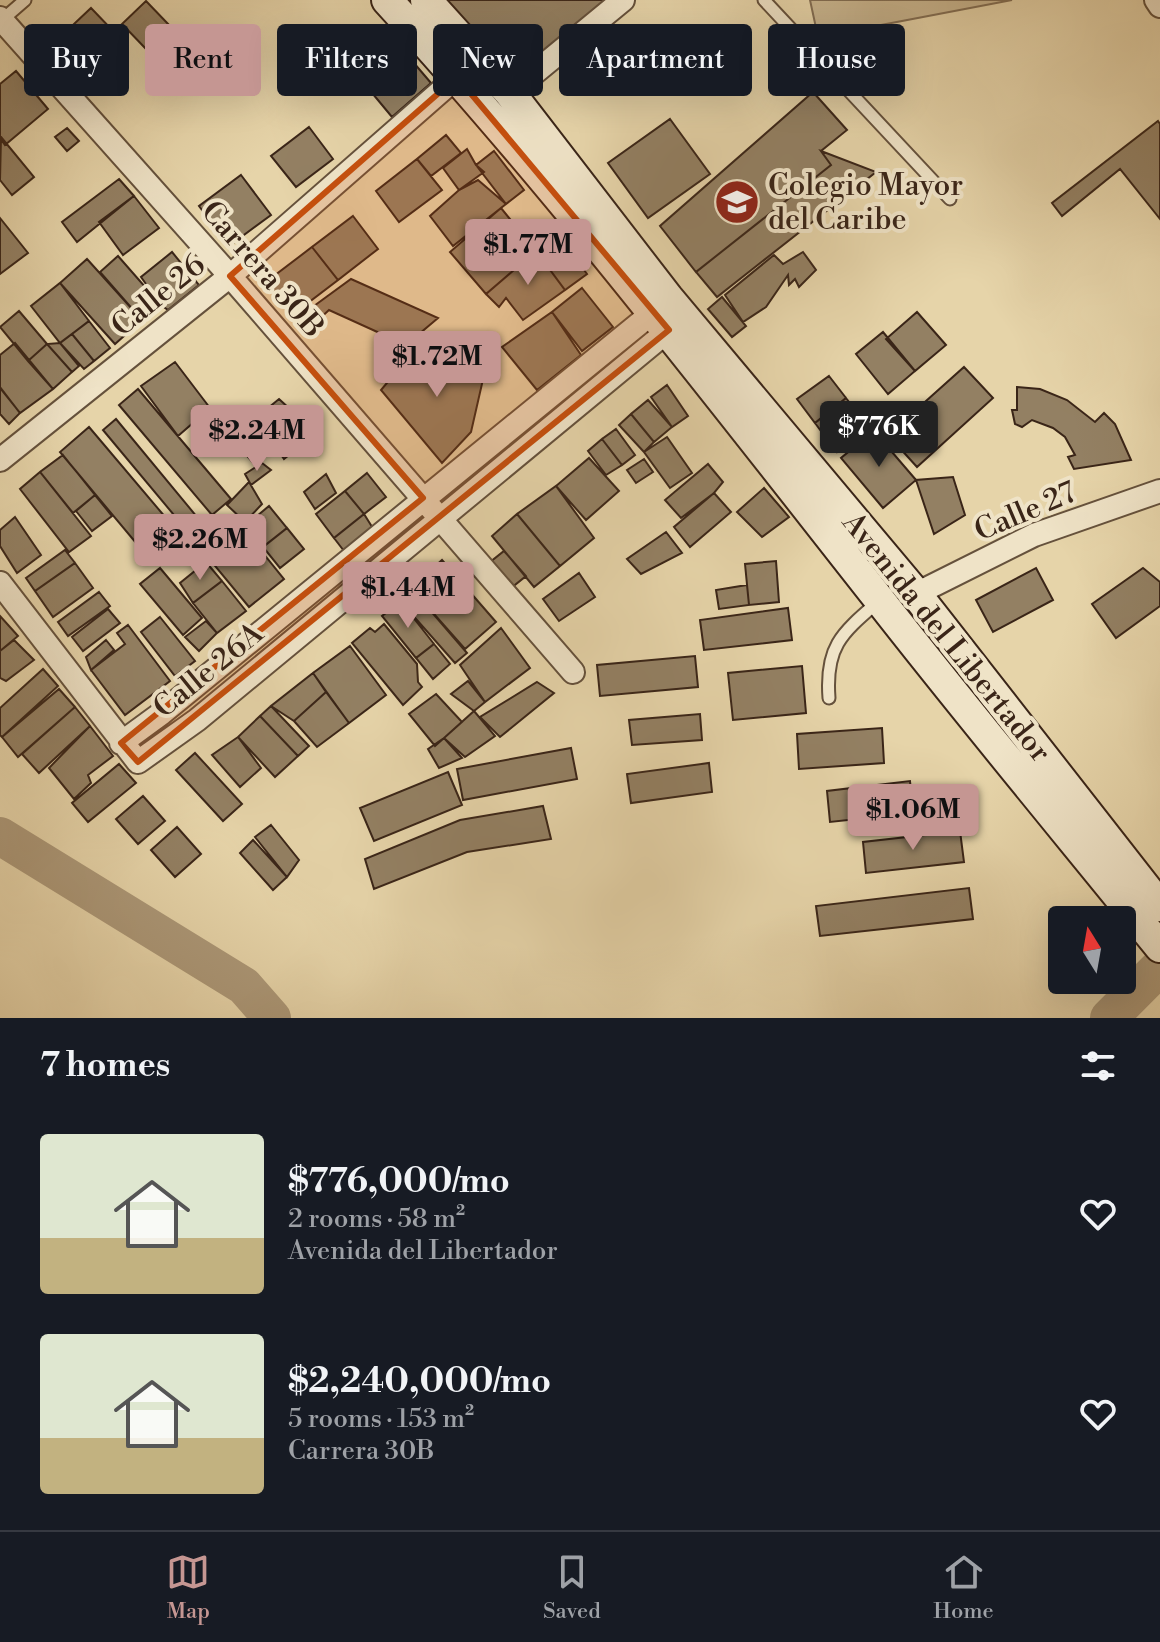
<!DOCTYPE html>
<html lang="en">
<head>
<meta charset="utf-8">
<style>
	body { margin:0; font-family:"Libre Bodoni",serif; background:#242831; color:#f1f3f6; height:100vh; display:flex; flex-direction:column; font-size:30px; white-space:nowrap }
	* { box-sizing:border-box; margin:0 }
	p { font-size:26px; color:#9ea1a6 }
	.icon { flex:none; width:44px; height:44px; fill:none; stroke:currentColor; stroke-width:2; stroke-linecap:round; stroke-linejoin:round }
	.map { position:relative; height:1018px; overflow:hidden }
	.drawer { display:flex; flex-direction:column; background:#171b24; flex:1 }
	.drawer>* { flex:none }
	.guide { position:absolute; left:24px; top:24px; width:1112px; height:72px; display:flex; gap:16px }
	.needle { width:52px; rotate:349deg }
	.controls { position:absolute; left:1048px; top:906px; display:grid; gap:16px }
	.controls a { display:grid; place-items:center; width:88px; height:88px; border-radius:8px; background:#171b24; box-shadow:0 8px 32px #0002; font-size:40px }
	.price { position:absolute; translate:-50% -68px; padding:0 18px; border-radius:8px; background:#c59692; color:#111; font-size:26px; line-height:52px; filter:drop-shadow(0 2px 4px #0008) }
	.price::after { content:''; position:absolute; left:50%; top:48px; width:24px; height:18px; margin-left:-12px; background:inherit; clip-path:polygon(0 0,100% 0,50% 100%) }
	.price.on { background:#222; color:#fff }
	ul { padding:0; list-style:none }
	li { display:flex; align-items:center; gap:24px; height:200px; padding:0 40px }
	li span { display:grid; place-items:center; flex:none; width:224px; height:160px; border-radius:8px; color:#555 }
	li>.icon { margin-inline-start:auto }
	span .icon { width:96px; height:96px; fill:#fffc; stroke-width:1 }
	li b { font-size:34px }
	h2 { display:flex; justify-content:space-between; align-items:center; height:96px; padding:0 40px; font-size:34px }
	.chip { padding:0 28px; border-radius:8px; background:#171b24; box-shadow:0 8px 32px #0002; font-size:28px; line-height:72px }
	.chip.on { background:#c59692; color:#111 }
	.dock { display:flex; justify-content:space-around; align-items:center; height:112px; border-top:2px solid #363941; background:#171b24; font-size:22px; color:#9ea1a6 }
	.dock a { display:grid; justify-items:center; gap:4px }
	.dock .on { color:#c59692 }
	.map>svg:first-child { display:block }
	.green { fill:#c9b690; stroke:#826e54; stroke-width:2 }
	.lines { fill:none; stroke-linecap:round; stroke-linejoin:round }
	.river { stroke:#ac9878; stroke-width:38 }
	.building { fill:#938063; stroke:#3a2518; stroke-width:2 }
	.service-casing { stroke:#65513c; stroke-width:15 }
	.minor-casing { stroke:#65513c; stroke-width:26 }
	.secondary-casing { stroke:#3a2518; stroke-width:34 }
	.service { stroke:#efe3c7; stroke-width:11 }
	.minor { stroke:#efe3c7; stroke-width:22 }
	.secondary { stroke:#efe3c7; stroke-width:30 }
	.marked { fill:#c54f0e; fill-opacity:0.2; stroke:#c54f0e; stroke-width:6; stroke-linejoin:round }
	.labels { text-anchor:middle; stroke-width:8; stroke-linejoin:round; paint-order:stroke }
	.poi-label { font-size:30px; fill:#3a2518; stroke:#efe3c7; text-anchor:start }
	.street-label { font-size:30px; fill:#3a2518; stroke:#efe3c7 }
</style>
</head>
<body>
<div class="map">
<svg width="1160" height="1018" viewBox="0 0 1160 1018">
	<rect width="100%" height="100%" fill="#e6d4a9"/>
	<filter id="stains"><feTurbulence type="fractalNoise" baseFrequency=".0025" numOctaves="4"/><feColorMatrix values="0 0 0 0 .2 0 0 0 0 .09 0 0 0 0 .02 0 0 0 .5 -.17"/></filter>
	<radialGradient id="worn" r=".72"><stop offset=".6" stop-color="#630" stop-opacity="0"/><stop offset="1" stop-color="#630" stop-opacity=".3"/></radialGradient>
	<path class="green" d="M810 0H1012L818 37Z"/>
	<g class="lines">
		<path class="river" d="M0 836 244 986 272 1018
			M1109 1018 1160 967"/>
	</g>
	<path class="building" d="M441 0H615L515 76Z
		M146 1 171 27 147 50 122 24Z
		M91 8 115 33 80 66 56 41Z
		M390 35 431 83 392 117 353 70Z
		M16 71 48 109 5 145 0 138V84Z
		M813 92 847 130 821 151 831 165 696 272 660 226Z
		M670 119 710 174 648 218 608 163Z
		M1158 121 1160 124V219L1120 169 1062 216 1052 203Z
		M309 127 333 159 296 187 271 156Z
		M67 128 79 141 67 151 55 137Z
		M446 135 461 153 431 176 417 159Z
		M1 137 34 177 12 195 0 180Z
		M467 149 476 165 484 172 459 190 443 168Z
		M494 151 524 190 506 204 476 165Z
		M821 151 876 172 717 297 696 272 831 165Z
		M417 159 442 190 399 222 376 191Z
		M241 175 271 215 229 246 199 206Z
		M119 179 134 196 77 242 62 222Z
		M478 180 506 204 453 246 430 216 459 190Z
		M134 196 159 228 123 255 99 222Z
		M501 208 536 251 486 294 450 252Z
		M353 216 378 249 338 280 312 247Z
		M0 218 28 253 0 274Z
		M557 234 587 274 565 290 536 251Z
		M312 247 338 280 292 315 266 282Z
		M536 251 565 290 523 320 506 298 499 307 486 294Z
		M172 252 199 285 168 310 161 305 141 277Z
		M803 252 816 270 799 287 795 279 789 285 788 275 766 307 743 322 725 295 774 255 783 264Z
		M118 256 161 305 142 320 100 272Z
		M87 259 142 320 115 344 60 283Z
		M351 279 438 318 406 345 329 310 314 324 303 314Z
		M60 283 89 321 60 343 31 306Z
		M582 288 613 327 582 351 552 312Z
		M722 297 746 326 732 337 708 309Z
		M19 311 47 344 28 361 0 327Z
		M552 312 581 355 537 390 502 347Z
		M917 312 946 345 915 371 886 339Z
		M89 321 110 348 94 361 72 334Z
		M883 332 915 371 888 394 856 354Z
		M72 334 94 361 84 369 60 343Z
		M15 343 53 389 20 413 0 387V355Z
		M60 343 79 366 72 372 47 344Z
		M47 344 72 372 53 389 28 361Z
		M417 347 442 363 454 351 484 375 471 432 442 463 381 390Z
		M175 362 210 408 178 436 141 386Z
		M964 367 993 398 917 467 888 435Z
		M829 376 846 398 815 423 797 399Z
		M667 385 688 416 672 427 651 397Z
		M1017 387 1040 389 1067 400 1095 422 1104 413 1115 424 1131 460 1074 469 1068 457 1075 455 1065 437 1053 428 1032 420 1022 427 1015 424 1012 410H1017Z
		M0 388 20 413 9 424 0 414Z
		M138 389 231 499 212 515 119 405Z
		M846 398 856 411 824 435 815 423Z
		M279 399 316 433 284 459 256 418Z
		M648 400 672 427 654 442 631 414Z
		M856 411 869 428 837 452 824 435Z
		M631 414 654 442 644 452 619 425Z
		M256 418 265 440 257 444 244 430Z
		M116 419 202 523 189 533 103 430Z
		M89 427 177 531 147 556 60 452Z
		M616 429 635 455 622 465 602 439Z
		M874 431 916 480 883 508 841 458Z
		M667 437 692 473 670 488 644 452Z
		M602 439 622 465 606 475 588 451Z
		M254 441 268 454 254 464 243 451Z
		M63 455 95 495 73 513 40 472Z
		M589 458 619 491 586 520 556 486Z
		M644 459 653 472 636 483 627 470Z
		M262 463 271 470 251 485 245 474Z
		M708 464 723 482 714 493 681 518 665 500Z
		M40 472 91 536 69 552 20 489Z
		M367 473 386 497 364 514 345 491Z
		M326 474 336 493 315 509 304 492Z
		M953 477 965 515 934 534 916 480Z
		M249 482 262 504 245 522 227 505Z
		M556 486 594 538 560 566 517 514Z
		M764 488 789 517 762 537 737 512Z
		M345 491 364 514 334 538 316 514Z
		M714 493 731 512 690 547 674 527Z
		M95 495 112 516 92 531 76 511Z
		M269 506 287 528 263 547 245 526Z
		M364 514 374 530 344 551 334 538Z
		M517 514 560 566 534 587 492 536Z
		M15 517 41 555 17 573 0 546V530Z
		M241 526 284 579 249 607 206 555Z
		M287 528 304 549 280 568 263 547Z
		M666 532 682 553 641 574 627 559Z
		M65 550 75 563 35 591 26 578Z
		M504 551 526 576 511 588 489 563Z
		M442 560 496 622 465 649 411 588Z
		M776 561 779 602 749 605 745 564Z
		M206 562 222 581 193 603 180 583Z
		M75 563 93 588 53 617 35 591Z
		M160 568 202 618 183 635 140 584Z
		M1036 568 1053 600 993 632 976 600Z
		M1143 568 1160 582V606L1116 638 1092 604Z
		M579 573 595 597 559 621 543 599Z
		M222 581 246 611 217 633 193 603Z
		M747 585 749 605 719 609 716 590Z
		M411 588 467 653 455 663 401 602 398 597Z
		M99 592 110 606 68 636 58 622Z
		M401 602 434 644 416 658 382 616Z
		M788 608 792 640 704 650 700 620Z
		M108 609 120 623 83 651 72 637Z
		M0 616 18 636 0 651Z
		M160 617 195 661 175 676 141 632Z
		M206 621 217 633 199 651 185 637Z
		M384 624 417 664 418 682 422 687 403 705 352 643 370 628 375 632Z
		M128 625 170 681 125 715 91 670 125 644 117 633Z
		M501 628 530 668 485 702 460 665Z
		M14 640 34 660 6 681 0 678V651Z
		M106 640 114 650 91 670 86 657Z
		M434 644 450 664 433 679 416 658Z
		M350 646 386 695 349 723 313 673Z
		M695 656 698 687 600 696 597 665Z
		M802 666 806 713 733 720 728 673Z
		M43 669 58 686 2 737 0 735V708Z
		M313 673 326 692 294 721 271 706Z
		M468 681 485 702 474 711 451 694Z
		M537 682 554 693 500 737 480 717Z
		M59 689 75 707 18 757 2 737Z
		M326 692 349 723 317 747 294 721Z
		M436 694 462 722 435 746 409 714Z
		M271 706 309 746 298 756 260 716Z
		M75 707 90 726 39 773 22 754Z
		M474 711 495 736 465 757 444 738Z
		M700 714 702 740 632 745 629 720Z
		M260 716 298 756 275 777 238 737Z
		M90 726 113 756 88 775 91 783 74 799 49 768Z
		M882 728 884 763 799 769 797 734Z
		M238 737 261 768 240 787 212 755Z
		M444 738 462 758 439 768 428 749Z
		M571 748 577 779 463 800 457 769Z
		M195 753 242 804 223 821 176 770Z
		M709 763 712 792 631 803 627 774Z
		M119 764 136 783 88 822 72 803Z
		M448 772 462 805 374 841 360 808Z
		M910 781 913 813 830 822 827 791Z
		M143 796 165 821 138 844 116 819Z
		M543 806 551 839 467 852 374 889 365 859 460 820Z
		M271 825 299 860 287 877 255 837Z
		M177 827 201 854 175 877 151 850Z
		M960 831 964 862 866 873 863 842Z
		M253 840 287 877 273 890 240 853Z
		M969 888 973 919 820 936 816 906Z"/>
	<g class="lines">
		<g class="service-casing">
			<path id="service" d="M764 0 950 199
				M2 20 25 0
				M829 698C825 646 842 633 879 601"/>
		</g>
		<g class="minor-casing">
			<path id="minor" d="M1156 0 1160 6
				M0 18 230 276 573 672
				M510 93 623 0
				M0 460 230 276 457 77
				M0 583 138 762 197 720 669 330 676 320
				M916 594 1034 535 1160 491
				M121 743 162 713 662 305"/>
		</g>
		<g class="secondary-casing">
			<path id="secondary" d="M387 0C561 190 718 395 878 598 970 716 1066 831 1160 947
				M426 0 510 93 668 298 916 594 1160 906"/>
		</g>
		<use href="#service" class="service"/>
		<use href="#minor" class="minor"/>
		<use href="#secondary" class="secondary"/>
	</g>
	<path class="marked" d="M457 77 669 330 138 762 121 743 423 498 230 276Z"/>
	<defs>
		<g id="school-disc" transform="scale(2.3)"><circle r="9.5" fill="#8f2418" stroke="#efe3c7"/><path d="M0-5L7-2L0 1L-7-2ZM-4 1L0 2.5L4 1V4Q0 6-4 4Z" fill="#fff"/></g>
	</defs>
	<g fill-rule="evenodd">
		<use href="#school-disc" x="737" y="202"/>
	</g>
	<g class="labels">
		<g class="poi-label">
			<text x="768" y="195">Colegio Mayor<tspan x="768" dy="34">del Caribe</tspan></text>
		</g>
		<g class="street-label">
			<text transform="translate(263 269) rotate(49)" y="10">Carrera 30B</text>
			<text transform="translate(158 295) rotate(-39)" y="10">Calle 26</text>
			<text transform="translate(1025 511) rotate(-23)" y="10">Calle 27</text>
			<text transform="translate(947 637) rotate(51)" y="10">Avenida del Libertador</text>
			<text transform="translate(208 670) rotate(-39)" y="10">Calle 26A</text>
		</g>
	</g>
	<rect width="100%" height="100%" filter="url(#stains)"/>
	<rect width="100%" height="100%" fill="url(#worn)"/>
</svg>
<div class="controls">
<a><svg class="needle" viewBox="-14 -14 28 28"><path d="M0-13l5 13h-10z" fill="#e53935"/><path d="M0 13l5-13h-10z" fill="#9ea1a6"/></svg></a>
</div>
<b class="price" style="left:528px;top:287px">$1.77M</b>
<b class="price" style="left:437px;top:399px">$1.72M</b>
<b class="price on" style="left:879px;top:469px">$776K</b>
<b class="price" style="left:257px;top:473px">$2.24M</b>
<b class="price" style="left:200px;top:582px">$2.26M</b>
<b class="price" style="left:408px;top:630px">$1.44M</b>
<b class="price" style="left:913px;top:852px">$1.06M</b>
<div class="guide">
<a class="chip">Buy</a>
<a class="chip on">Rent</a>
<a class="chip">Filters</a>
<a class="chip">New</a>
<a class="chip">Apartment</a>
<a class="chip">House</a>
</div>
</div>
<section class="drawer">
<h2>7 homes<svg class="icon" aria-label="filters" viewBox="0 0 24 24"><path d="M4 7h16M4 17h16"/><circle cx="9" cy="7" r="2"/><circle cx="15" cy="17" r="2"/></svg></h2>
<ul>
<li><span style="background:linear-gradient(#dfe7d0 65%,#c2b280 0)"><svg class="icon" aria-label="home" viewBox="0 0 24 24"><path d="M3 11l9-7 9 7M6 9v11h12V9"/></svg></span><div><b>$776,000/mo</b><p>2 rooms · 58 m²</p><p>Avenida del Libertador</p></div><svg class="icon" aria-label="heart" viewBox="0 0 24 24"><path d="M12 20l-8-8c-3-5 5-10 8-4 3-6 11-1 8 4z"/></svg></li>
<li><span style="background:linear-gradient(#dfe7d0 65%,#c2b280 0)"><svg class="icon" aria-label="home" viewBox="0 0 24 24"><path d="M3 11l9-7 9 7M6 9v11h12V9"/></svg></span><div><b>$2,240,000/mo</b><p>5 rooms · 153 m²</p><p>Carrera 30B</p></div><svg class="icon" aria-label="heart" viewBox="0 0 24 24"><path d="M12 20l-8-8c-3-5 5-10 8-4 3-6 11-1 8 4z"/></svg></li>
</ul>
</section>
<nav class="dock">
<a class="on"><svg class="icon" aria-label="map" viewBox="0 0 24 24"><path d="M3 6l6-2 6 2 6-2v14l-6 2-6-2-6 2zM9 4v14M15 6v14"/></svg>Map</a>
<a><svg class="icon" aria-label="saved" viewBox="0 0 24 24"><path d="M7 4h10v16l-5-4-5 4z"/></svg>Saved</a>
<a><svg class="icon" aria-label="home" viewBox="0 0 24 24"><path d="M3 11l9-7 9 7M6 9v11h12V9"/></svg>Home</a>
</nav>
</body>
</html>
